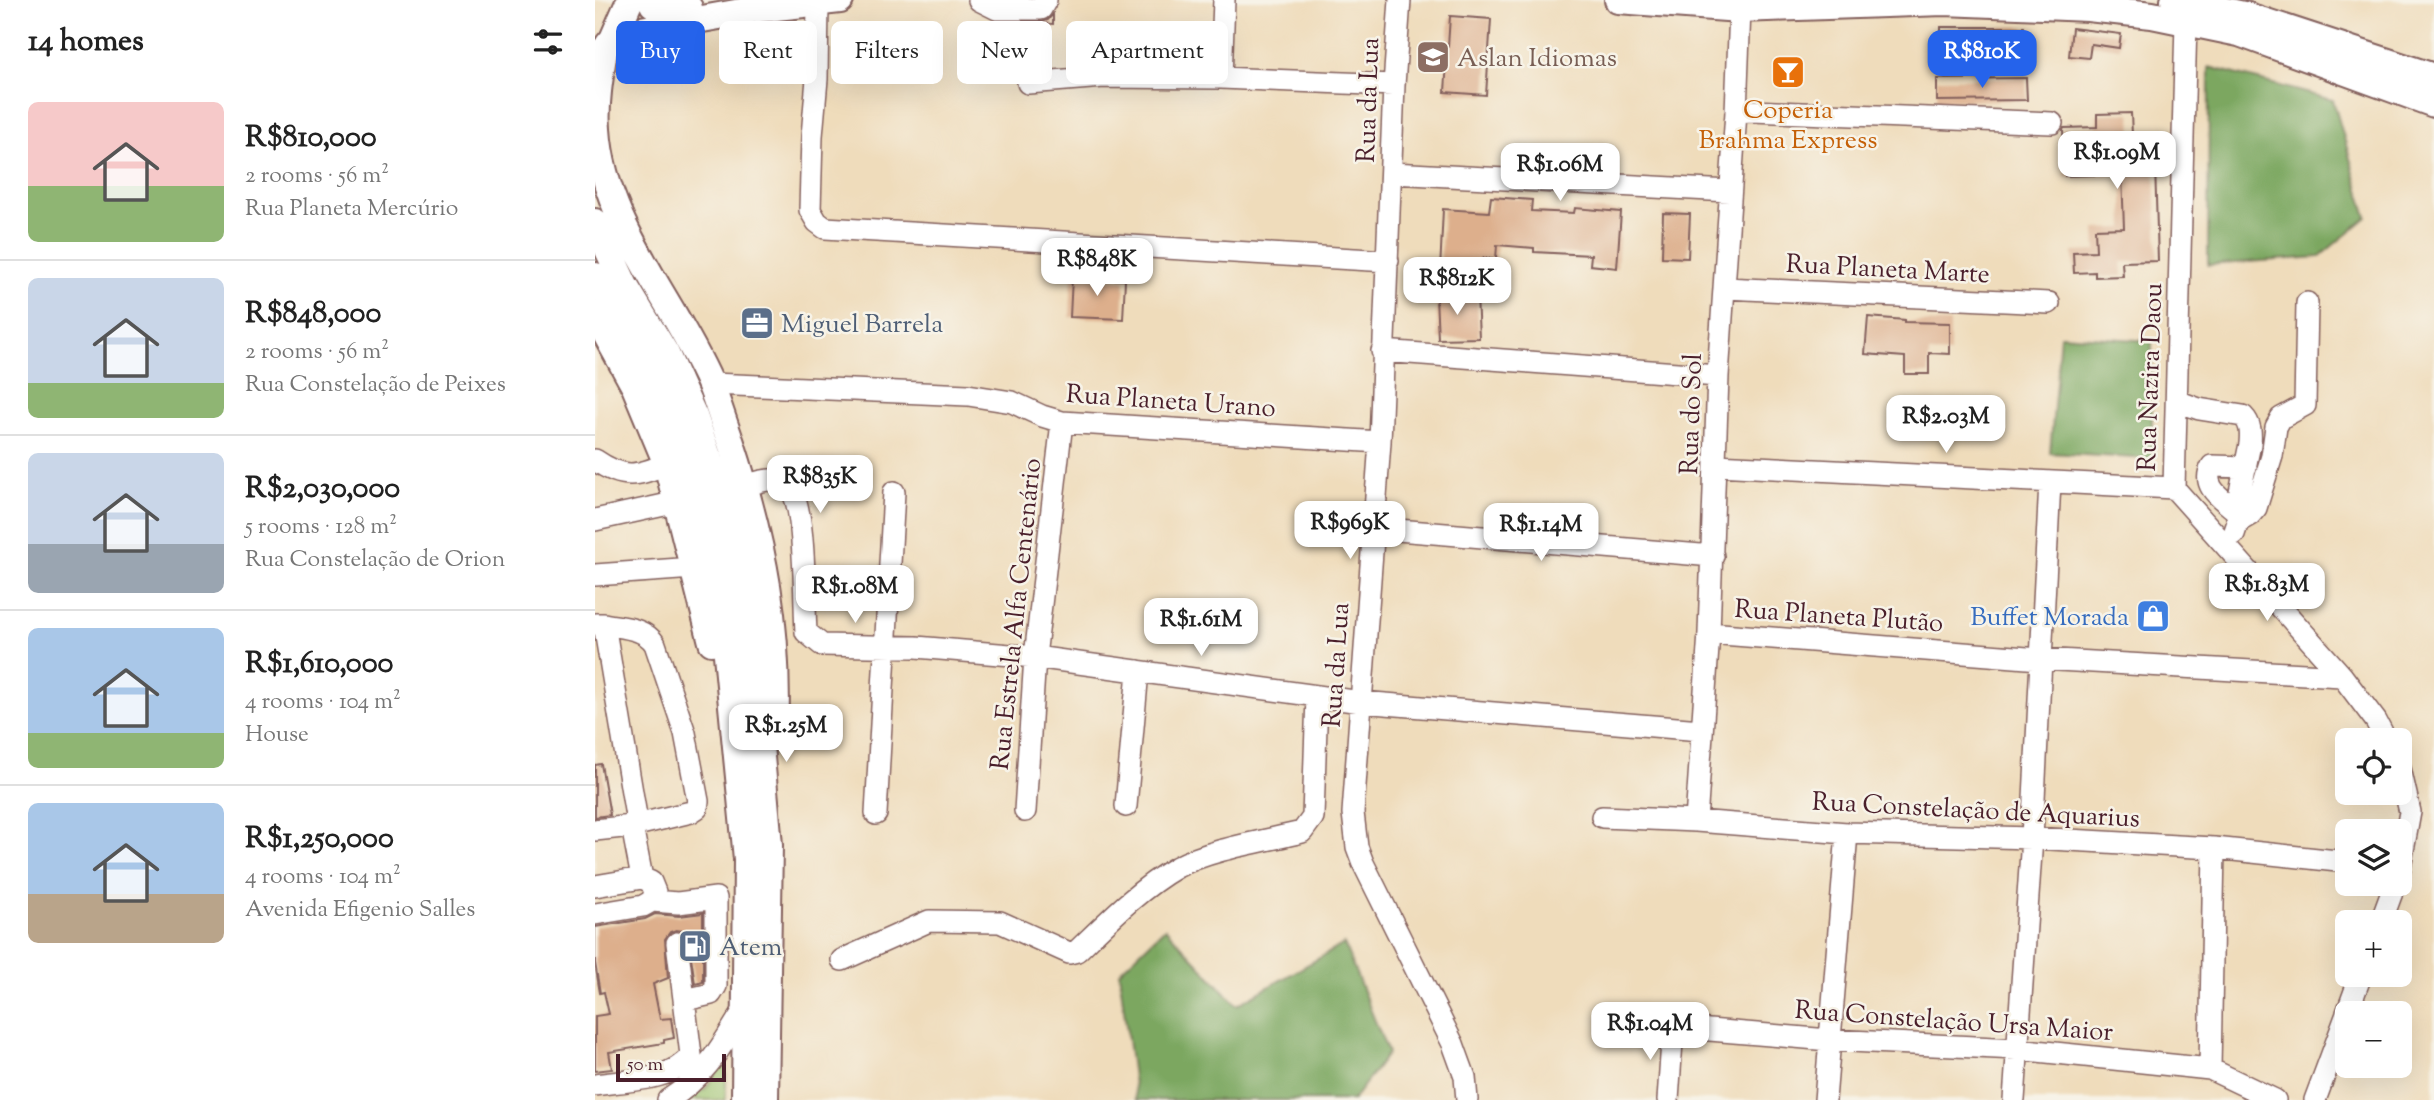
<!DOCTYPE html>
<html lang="en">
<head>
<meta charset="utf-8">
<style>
	body { margin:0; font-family:"Sorts Mill Goudy",serif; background:#f2f2f2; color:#222; height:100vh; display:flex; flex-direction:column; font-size:26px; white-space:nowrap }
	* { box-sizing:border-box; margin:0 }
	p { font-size:23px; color:#767676 }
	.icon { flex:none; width:38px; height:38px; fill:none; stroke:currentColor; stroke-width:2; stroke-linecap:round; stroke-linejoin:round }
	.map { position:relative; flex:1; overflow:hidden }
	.side { display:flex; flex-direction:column; background:#fff; width:595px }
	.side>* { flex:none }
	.hud { position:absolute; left:21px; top:21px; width:665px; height:63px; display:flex; gap:14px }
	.fabs { position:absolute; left:1740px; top:728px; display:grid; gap:14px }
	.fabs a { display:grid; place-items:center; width:77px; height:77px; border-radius:10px; background:#fff; box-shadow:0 7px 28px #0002; font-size:35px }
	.scale { position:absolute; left:21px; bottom:18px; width:110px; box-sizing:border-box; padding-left:7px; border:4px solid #4a1f2b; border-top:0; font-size:19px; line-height:24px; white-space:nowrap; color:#4a1f2b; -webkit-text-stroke:5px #f7f3e8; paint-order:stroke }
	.price { position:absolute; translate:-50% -60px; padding:0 16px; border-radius:14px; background:#fff; color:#222; font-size:23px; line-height:46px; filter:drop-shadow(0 2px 4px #0008) }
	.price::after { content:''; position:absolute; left:50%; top:42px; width:21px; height:16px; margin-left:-10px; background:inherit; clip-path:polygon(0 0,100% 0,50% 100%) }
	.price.active { background:#2563eb; color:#fff }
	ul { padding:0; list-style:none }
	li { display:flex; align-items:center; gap:21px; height:175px; padding:0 28px }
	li+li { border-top:2px solid #e0e0e0 }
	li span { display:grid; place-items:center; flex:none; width:196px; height:140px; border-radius:10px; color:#555 }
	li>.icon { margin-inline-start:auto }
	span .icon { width:84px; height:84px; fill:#fffc; stroke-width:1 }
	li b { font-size:30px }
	h2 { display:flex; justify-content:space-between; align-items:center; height:84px; padding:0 28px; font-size:30px }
	.chip { padding:0 24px; border-radius:10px; background:#fff; box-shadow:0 7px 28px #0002; font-size:24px; line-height:63px }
	.chip.active { background:#2563eb; color:#fff }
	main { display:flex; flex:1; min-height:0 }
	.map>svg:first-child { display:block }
	.green { fill:#9ac16c; stroke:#72704c; stroke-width:2 }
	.forest { fill:#7ba760; stroke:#626346; stroke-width:2 }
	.building { fill:#ddaf8c }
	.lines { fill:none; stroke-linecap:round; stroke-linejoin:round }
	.minor-casing { stroke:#84615d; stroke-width:24 }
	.major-casing { stroke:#84615d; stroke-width:30 }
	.minor { stroke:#fff; stroke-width:21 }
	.major { stroke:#fff; stroke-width:26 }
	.labels { text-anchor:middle; stroke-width:5; stroke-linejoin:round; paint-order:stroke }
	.education-label { font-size:26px; fill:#785e54; stroke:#f7f3e8; text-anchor:start }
	.street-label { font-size:26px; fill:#4a1f2b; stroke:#f7f3e8 }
	.food-label { font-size:26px; fill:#c56008; stroke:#f7f3e8 }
	.service-label { font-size:26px; fill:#4e5e75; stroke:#f7f3e8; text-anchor:start }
	.shop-label { font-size:26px; fill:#366cbe; stroke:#f7f3e8; text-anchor:end }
</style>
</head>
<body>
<main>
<section class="side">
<h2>14 homes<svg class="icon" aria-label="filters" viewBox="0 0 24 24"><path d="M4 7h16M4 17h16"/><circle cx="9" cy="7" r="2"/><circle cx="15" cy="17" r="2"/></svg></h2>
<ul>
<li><span style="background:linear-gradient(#f6c9c9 60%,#8fb573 0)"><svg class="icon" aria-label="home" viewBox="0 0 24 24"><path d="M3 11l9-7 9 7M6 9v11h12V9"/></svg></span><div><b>R$810,000</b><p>2 rooms · 56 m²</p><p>Rua Planeta Mercúrio</p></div></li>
<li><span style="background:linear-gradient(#c9d6e8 75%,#8fb573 0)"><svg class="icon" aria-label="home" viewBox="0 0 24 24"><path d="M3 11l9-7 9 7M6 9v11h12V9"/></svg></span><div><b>R$848,000</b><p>2 rooms · 56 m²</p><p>Rua Constelação de Peixes</p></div></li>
<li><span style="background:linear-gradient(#c9d6e8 65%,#9aa5b1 0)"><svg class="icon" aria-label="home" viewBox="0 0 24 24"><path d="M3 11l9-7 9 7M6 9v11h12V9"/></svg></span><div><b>R$2,030,000</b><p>5 rooms · 128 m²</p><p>Rua Constelação de Orion</p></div></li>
<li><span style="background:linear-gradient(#a9c7e8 75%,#8fb573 0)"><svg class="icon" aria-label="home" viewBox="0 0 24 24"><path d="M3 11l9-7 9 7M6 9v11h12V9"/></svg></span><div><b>R$1,610,000</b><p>4 rooms · 104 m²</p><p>House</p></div></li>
<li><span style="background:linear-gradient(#a9c7e8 65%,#b9a48a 0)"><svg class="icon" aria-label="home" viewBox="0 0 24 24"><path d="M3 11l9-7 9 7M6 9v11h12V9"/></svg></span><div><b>R$1,250,000</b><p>4 rooms · 104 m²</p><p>Avenida Efigenio Salles</p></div></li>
</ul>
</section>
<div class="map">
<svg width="1839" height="1100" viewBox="0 0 1839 1100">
	<rect width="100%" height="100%" fill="#f7f3e8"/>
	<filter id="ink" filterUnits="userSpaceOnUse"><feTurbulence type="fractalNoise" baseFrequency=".0143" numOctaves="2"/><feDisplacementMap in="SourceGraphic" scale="14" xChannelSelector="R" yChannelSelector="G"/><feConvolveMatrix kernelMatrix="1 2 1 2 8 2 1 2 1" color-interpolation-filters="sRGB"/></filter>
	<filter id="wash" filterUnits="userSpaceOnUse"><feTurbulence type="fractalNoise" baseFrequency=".00686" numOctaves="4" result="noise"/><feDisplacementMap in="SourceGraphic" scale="28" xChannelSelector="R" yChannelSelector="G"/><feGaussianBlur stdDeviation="1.57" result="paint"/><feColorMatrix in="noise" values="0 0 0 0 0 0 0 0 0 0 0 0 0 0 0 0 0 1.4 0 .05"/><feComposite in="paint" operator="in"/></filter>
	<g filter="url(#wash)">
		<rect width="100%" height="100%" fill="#efdcbb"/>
		<path class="green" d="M131 1059V1100H92L110 1089Z"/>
		<path class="forest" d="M1614 67 1738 100 1772 217 1724 257 1613 265Z
			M1465 335 1557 341V459L1455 453Z
			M570 928 642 1005 749 944 793 1053 758 1100H541L524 972Z"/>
		<g id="blocks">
			<path class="building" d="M458 14V24L429 22 427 60 408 59 410 22H447L453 20Z
				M855 16 896 19 891 95 850 92Z
				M1346 27H1429V51H1346Z
				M1477 28 1526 34 1524 48 1496 44 1494 58 1474 56Z
				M1431 78 1432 100 1342 101V79Z
				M1536 113 1537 135 1559 134 1563 261 1527 262 1528 276 1500 277V272L1479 273 1478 252 1501 251 1500 229 1529 228 1527 174 1470 176 1468 130 1469 128 1502 127V114Z
				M896 197 937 200 936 211 979 213 980 208 1026 212 1022 268 995 265 996 255 939 252V248L902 245 901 259 888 258 887 274 845 271 848 209 894 212Z
				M1068 213 1095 214 1093 258 1067 257Z
				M477 277 530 280 528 319 475 317Z
				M882 295 884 338 843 339 841 296Z
				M1273 317 1310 320V322L1355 323V354L1334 353V374H1310V357L1270 354Z
				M6 764 15 815 0 817V765Z
				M108 913V982L100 984 93 936 88 931 81 930 75 932 70 939 73 978 58 984 65 1019 76 1018 79 1038 69 1040V1043L14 1052 17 1069 0 1071V1016L14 1014 9 992 5 993 0 963V927L50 919 60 914 84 916Z"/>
		</g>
	</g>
	<g filter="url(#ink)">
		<use href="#blocks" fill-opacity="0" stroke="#84615d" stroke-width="2"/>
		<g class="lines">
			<g class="minor-casing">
				<path id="minor" d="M384 0 402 9H446L451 0
					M805 0 799 85 785 442 758 813 762 847 768 863 858 1044 870 1077 872 1100
					M223 2 222 79 217 136 215 210 222 222 230 228 793 261
					M1591 21 1579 488 1747 676 1781 721 1791 740
					M626 78 629 0
					M433 83 509 77 626 78 799 85
					M1141 112 1157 111 1457 123
					M797 173 1134 191
					M1130 288 1454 303
					M787 351 1123 376
					M116 384 373 395 417 402 447 416 467 422 785 442
					M1582 401 1604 409 1648 416C1656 424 1656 433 1655 444L1641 511 1643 522 1639 534
					M0 460C29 480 41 476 72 464
					M1121 465 1579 488
					M150 486C165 481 182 474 195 489 211 506 209 605 211 632L227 645 321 647 440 657 766 702 1106 730
					M1641 511C1628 499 1605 487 1617 466L1651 467
					M0 520 83 502
					M1643 522 1655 515 1661 508 1677 456 1681 427 1686 418 1710 405 1712 303
					M778 528 1118 556
					M0 575 99 568
					M0 624H9L41 816 37 826 47 878
					M1114 633 1445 659 1747 676
					M1804 764 1815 812 1804 873
					M531 806 543 671
					M430 811 440 657 467 422
					M281 814 299 492
					M1007 817 1101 821 1252 833 1437 838 1619 848 1752 862
					M1101 821 1114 633 1123 376 1141 112 1145 9
					M0 830 37 826 96 812 102 808 103 801 90 733 60 644C49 627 27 628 9 624
					M0 886 47 878 56 882 60 892 57 901 48 906 0 914
					M57 901 83 903 121 898V986L116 994 90 1000
					M1786 922 1800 884
					M247 960 334 921 405 922 474 953 482 951C513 921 544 889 582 867 615 849 670 841 707 832L718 817 722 696
					M1752 1013 1766 975
					M1027 1019 1078 1027 1234 1040 1422 1049 1615 1069 1680 1100
					M1615 1069 1619 848
					M0 1085C30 1080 77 1082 96 1055L82 943
					M73 1100C112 1076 128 1043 152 1005
					M1073 1100 1078 1027
					M1230 1100 1252 833
					M1419 1100 1437 838 1455 482
					M1720 1100 1752 1014"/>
			</g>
			<g class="major-casing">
				<path id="major" d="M57 0 58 4 68 11 94 8
					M1023 0 1145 9 1349 2 1493 8 1557 15 1644 33 1839 104
					M1579 0 1653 16 1839 77
					M18 39 46 30 163 9 245 0
					M13 45 18 39 35 0
					M9 50C5 75 0 103 2 129 8 225 78 298 115 383 123 403 129 424 136 443 169 544 185 629 180 735
					M0 222 30 286 71 354 99 416 125 492 152 602 174 845 170 1100
					M0 276 35 332 64 388 86 441 112 526 122 575 129 624 152 859 150 1100
					M0 314 40 387 72 464 117 642"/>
			</g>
			<use href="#minor" class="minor"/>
			<use href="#major" class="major"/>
		</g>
	</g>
	<defs>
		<g id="school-square" transform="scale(1.75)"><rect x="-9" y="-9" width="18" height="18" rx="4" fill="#8d6e63" stroke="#f7f3e8"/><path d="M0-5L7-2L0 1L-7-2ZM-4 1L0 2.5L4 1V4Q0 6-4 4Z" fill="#fff"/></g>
		<g id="bar-square" transform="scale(1.75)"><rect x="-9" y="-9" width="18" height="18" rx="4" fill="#e8710a" stroke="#f7f3e8"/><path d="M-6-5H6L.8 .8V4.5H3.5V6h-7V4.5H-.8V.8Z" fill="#fff"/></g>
		<g id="office-square" transform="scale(1.75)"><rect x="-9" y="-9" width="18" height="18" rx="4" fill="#5c6f8a" stroke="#f7f3e8"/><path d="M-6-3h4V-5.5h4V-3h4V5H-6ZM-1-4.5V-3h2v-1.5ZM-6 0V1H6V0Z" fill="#fff"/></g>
		<g id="shop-square" transform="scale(1.75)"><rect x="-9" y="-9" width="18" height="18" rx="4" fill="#3f7fe0" stroke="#f7f3e8"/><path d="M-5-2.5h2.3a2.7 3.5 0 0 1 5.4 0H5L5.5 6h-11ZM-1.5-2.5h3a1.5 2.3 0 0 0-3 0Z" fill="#fff"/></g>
		<g id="fuel-square" transform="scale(1.75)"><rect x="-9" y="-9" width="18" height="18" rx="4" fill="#5c6f8a" stroke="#f7f3e8"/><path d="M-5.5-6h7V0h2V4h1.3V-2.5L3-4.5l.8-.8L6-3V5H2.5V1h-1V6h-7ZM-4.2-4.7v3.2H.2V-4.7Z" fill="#fff"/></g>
	</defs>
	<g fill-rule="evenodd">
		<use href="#school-square" x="838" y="57"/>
		<use href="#bar-square" x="1193" y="72"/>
		<use href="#office-square" x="162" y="323"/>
		<use href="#shop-square" x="1558" y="616"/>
		<use href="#fuel-square" x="100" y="946"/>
	</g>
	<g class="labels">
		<g class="education-label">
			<text x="862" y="66">Aslan Idiomas</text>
		</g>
		<g class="street-label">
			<text transform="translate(772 100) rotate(-88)" y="9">Rua da Lua</text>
			<text transform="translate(1293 268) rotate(3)" y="9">Rua Planeta Marte</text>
			<text transform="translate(1554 377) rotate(-88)" y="9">Rua Nazira Daou</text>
			<text transform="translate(576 400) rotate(4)" y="9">Rua Planeta Urano</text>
			<text transform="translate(1095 414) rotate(-88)" y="9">Rua do Sol</text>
			<text transform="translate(420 614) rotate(-84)" y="9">Rua Estrela Alfa Centenário</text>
			<text transform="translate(1244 615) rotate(4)" y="9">Rua Planeta Plutão</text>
			<text transform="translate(740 665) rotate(-86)" y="9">Rua da Lua</text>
			<text transform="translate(1381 809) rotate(3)" y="9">Rua Constelação de Aquarius</text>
			<text transform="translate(1359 1020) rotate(4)" y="9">Rua Constelação Ursa Maior</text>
		</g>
		<g class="food-label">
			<text x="1193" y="118">Coperia<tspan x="1193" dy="30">Brahma Express</tspan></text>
		</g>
		<g class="service-label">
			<text x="186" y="332">Miguel Barrela</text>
			<text x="124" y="955">Atem</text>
		</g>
		<g class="shop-label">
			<text x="1534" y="625">Buffet Morada</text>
		</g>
	</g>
</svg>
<div class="fabs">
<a><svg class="icon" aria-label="locate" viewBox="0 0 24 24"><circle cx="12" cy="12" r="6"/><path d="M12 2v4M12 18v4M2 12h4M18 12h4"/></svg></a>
<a><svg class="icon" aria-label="layers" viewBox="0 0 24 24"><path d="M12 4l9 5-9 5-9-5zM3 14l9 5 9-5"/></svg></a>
<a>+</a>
<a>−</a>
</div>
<div class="scale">50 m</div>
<b class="price active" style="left:1387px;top:90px">R$810K</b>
<b class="price" style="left:1522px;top:191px">R$1.09M</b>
<b class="price" style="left:965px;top:203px">R$1.06M</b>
<b class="price" style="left:502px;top:298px">R$848K</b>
<b class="price" style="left:862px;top:317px">R$812K</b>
<b class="price" style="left:1351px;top:455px">R$2.03M</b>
<b class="price" style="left:225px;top:515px">R$835K</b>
<b class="price" style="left:755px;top:561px">R$969K</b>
<b class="price" style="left:946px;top:563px">R$1.14M</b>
<b class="price" style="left:1672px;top:623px">R$1.83M</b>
<b class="price" style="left:260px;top:625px">R$1.08M</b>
<b class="price" style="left:606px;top:658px">R$1.61M</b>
<b class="price" style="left:191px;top:764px">R$1.25M</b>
<b class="price" style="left:1055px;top:1062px">R$1.04M</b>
<div class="hud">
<a class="chip active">Buy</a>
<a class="chip">Rent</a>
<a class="chip">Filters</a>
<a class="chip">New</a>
<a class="chip">Apartment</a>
</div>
</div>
</main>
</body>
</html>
